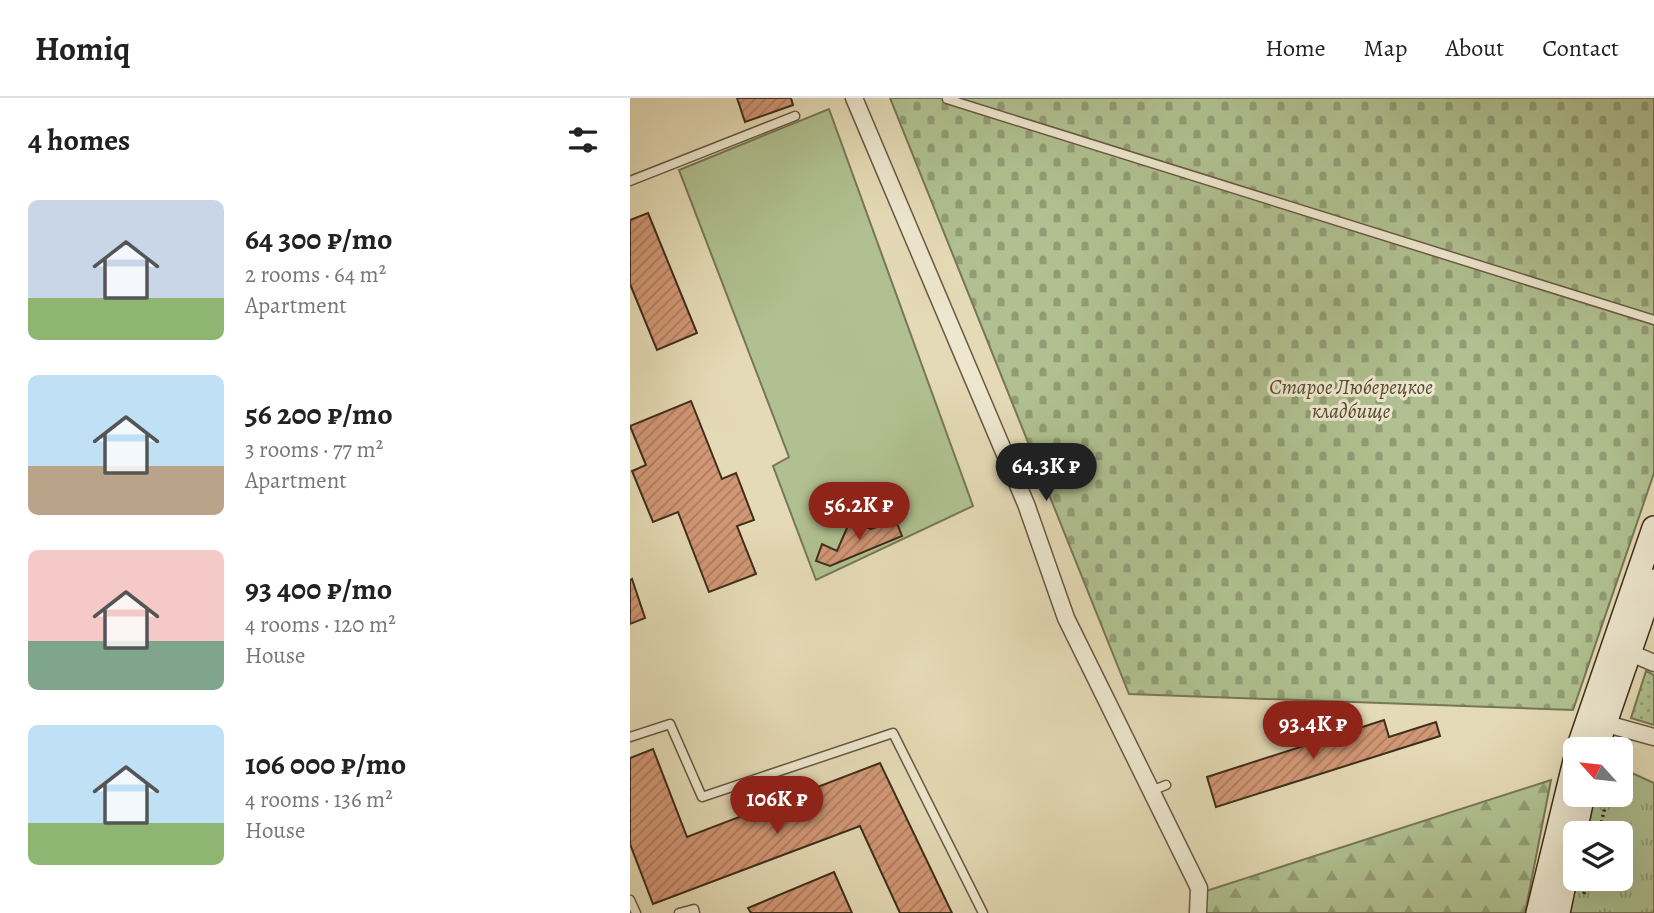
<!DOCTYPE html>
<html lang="en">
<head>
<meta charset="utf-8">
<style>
	body { margin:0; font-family:Alegreya,serif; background:#f6f6f6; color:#222; height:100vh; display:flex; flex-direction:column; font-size:26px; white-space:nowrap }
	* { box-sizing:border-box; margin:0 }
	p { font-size:23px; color:#767676 }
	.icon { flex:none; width:38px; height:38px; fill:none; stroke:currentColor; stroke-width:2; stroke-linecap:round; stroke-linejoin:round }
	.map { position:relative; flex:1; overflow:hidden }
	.drawer { display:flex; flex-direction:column; background:#fff; width:630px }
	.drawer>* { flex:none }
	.needle { width:46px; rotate:297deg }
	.fabs { position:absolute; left:933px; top:639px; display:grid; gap:14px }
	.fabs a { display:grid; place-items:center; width:70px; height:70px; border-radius:10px; background:#fff; box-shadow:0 7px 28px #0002; font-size:35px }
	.price { position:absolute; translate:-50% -60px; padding:0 16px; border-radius:24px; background:#8f2418; color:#fff; font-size:23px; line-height:46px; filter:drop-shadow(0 2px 4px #0008) }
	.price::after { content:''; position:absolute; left:50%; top:42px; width:21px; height:16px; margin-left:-10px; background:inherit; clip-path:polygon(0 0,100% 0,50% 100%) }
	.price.selected { background:#222; color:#fff }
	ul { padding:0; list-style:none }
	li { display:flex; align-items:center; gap:21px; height:175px; padding:0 28px }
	li span { display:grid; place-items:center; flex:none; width:196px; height:140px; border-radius:10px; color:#555 }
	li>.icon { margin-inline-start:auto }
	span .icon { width:84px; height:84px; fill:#fffc; stroke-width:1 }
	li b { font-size:30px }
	h2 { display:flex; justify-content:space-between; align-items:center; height:84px; padding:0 28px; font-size:30px }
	header { display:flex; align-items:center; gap:42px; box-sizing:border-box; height:98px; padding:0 35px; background:#fff; border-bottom:2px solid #e0e0e0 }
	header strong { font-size:33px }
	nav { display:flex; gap:38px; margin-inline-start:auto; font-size:24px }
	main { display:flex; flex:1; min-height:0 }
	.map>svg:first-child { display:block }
	.grass { fill:url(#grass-dots); stroke:#777756; stroke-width:2 }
	.forest { fill:url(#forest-firs); stroke:#777756; stroke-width:2 }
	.cemetery { fill:url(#cemetery-stones); stroke:#777756; stroke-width:2 }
	.park { fill:url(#park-tufts); stroke:#777756; stroke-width:2 }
	.pitch { fill:#b0c090; stroke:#777756; stroke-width:2 }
	.building { fill:url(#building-hatch); stroke:#3e2e1b; stroke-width:2 }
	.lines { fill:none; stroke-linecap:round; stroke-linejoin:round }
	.lane-casing { stroke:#685942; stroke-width:11 }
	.street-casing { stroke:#685942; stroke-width:19 }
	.secondary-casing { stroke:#3e2e1b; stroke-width:26 }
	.path { stroke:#3e2e1b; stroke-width:3.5; stroke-dasharray:2 3.5; stroke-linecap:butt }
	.lane { stroke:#ede7cf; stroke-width:8 }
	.street { stroke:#ede7cf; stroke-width:16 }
	.secondary { stroke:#ede7cf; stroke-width:23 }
	.labels { text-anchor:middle; stroke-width:6; stroke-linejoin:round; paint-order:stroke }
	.park-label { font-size:21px; font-style:italic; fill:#554b32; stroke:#ede7cf }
</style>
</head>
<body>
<header>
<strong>Homiq</strong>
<nav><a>Home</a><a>Map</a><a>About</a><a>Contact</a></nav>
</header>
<main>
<section class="drawer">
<h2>4 homes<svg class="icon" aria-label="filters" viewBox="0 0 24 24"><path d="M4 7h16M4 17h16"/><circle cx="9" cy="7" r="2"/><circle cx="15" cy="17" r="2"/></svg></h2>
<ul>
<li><span style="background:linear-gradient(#c9d6e8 70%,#8fb573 0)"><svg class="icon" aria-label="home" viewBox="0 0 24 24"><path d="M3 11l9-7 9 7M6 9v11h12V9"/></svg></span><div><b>64 300 ₽/mo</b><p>2 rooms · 64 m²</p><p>Apartment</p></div></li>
<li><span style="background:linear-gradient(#bfe0f5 65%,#b9a48a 0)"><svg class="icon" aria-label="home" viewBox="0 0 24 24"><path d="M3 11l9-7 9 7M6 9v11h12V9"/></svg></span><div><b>56 200 ₽/mo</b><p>3 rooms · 77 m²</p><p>Apartment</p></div></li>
<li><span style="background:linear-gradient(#f6c9c9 65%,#7fa58c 0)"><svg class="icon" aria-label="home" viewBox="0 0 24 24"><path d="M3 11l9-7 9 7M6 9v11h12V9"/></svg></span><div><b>93 400 ₽/mo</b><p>4 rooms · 120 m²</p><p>House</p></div></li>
<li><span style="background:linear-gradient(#bfe0f5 70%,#8fb573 0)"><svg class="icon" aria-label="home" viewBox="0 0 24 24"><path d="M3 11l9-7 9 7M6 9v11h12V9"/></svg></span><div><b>106 000 ₽/mo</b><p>4 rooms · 136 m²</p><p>House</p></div></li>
</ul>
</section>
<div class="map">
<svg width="1024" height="815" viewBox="0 0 1024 815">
	<defs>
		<pattern id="grass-dots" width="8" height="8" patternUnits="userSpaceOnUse" patternTransform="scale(1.75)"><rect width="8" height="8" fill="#b0c090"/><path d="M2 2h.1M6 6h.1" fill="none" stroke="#919c75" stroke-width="1.8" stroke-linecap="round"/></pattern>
		<pattern id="forest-firs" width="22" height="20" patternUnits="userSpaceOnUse" patternTransform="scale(1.75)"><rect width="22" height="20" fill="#b0c090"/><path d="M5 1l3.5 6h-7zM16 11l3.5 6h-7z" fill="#919c75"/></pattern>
		<pattern id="cemetery-stones" width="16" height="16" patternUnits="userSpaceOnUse" patternTransform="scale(1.75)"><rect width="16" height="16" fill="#b0c090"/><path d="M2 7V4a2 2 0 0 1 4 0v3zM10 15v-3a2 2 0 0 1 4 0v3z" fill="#919c75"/></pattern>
		<pattern id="park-tufts" width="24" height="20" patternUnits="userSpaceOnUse" patternTransform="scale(1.75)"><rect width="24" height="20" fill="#b0c090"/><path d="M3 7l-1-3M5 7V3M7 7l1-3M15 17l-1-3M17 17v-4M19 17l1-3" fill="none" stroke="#919c75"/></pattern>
		<pattern id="building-hatch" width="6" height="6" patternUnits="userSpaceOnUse" patternTransform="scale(1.75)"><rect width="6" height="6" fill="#d29775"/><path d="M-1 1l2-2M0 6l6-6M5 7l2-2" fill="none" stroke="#ac7c5f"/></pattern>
	</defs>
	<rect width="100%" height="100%" fill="#e4dab5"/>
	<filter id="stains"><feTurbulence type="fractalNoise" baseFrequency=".00286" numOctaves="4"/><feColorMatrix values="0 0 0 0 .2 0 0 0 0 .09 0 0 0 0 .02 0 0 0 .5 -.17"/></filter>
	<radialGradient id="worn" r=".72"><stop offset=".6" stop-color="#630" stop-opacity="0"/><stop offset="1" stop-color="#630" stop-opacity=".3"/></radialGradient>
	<path class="grass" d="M1016 573 1024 577V627L1001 620Z"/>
	<path class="forest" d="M921 682 895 815H576V793Z"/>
	<path class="cemetery" d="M260 0H1024V375L943 612 499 596Z"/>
	<path class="park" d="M991 670 1024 685V815H935L945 780H990V735H953L962 697 990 696Z"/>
	<path class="pitch" d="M199 11 343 408 186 482 143 368 159 359 49 72Z"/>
	<path class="building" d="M107 0H161L163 7 115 24Z
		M18 115 67 235 27 252 0 186V122Z
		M61 303 92 381 106 375 124 422 107 428 126 476 79 494 48 414 23 424 2 373 16 367 0 328Z
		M220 423 241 431 266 423 272 438 200 468 186 463 192 446 207 453Z
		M2 481 15 520 0 526V482Z
		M754 622 759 639 806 624 810 638 586 709 577 679Z
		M23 651 57 739 250 665 322 815H270L230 728 23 806 0 746V660Z
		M204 774 222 815H121L118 810Z"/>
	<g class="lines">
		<g class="lane-casing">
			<path id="lane" d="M317 1 1024 222
				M0 83 165 18
				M0 639 40 626 72 699 263 635 353 815
				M521 693 536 687
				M0 802 6 815
				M49 815 64 811 65 815"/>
		</g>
		<g class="street-casing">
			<path id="street" d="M224 0 396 406 436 520 569 790 568 815
				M991 551 1024 565
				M966 623 1024 639"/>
		</g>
		<g class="secondary-casing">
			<path id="secondary" d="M948 651 1024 430
				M966 651 1024 483
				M908 815 945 663
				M928 815 953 696"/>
		</g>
		<path class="path" d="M969 735 978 696
			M954 796 958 780"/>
		<use href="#lane" class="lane"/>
		<use href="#street" class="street"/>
		<use href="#secondary" class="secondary"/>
	</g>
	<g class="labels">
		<g class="park-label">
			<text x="721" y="296">Старое Люберецкое<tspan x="721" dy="24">кладбище</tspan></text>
		</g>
	</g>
	<rect width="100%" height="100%" filter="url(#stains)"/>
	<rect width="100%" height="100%" fill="url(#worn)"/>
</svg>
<div class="fabs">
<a><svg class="needle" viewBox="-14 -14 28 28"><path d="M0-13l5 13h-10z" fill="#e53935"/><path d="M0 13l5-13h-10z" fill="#767676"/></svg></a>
<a><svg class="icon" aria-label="layers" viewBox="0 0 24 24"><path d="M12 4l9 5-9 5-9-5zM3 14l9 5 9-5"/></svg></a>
</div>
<b class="price selected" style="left:416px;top:405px">64.3K ₽</b>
<b class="price" style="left:229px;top:444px">56.2K ₽</b>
<b class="price" style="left:683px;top:663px">93.4K ₽</b>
<b class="price" style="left:147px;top:738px">106K ₽</b>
</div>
</main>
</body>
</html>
